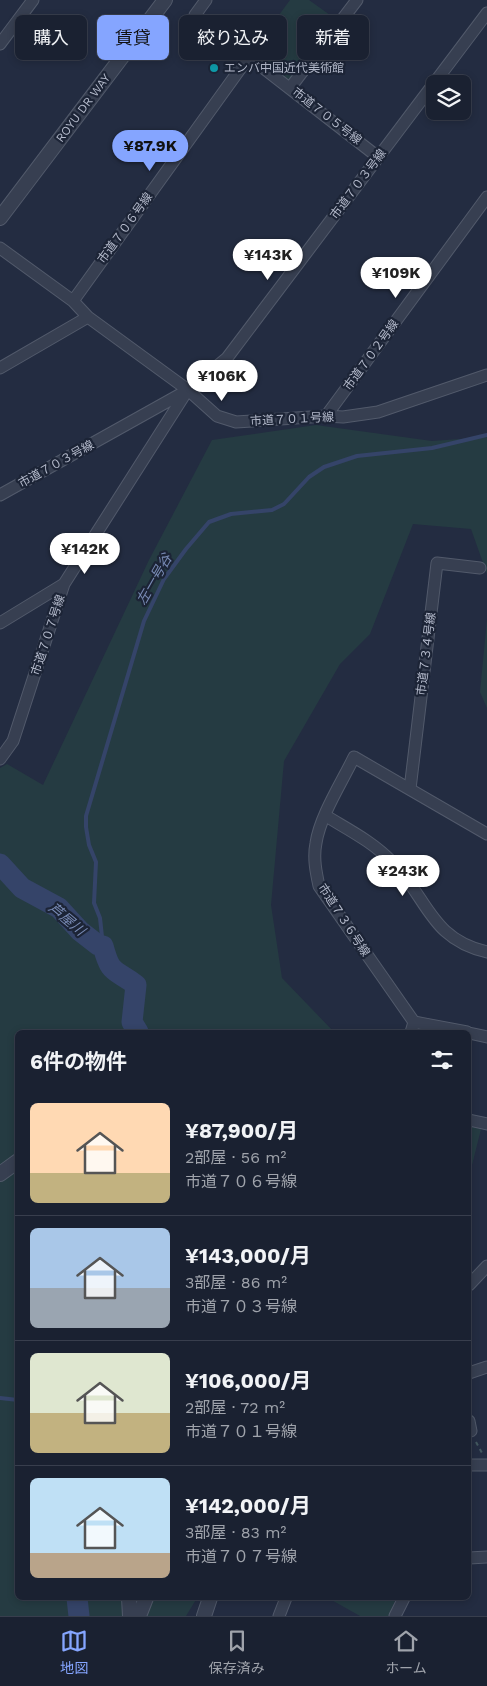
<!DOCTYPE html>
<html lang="ja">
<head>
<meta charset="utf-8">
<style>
	body { margin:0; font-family:"Work Sans","Noto Sans JP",sans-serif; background:#232939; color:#f1f3f6; height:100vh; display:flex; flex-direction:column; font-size:19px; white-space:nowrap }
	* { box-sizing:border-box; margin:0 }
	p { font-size:16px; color:#9fa3ab }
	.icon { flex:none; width:28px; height:28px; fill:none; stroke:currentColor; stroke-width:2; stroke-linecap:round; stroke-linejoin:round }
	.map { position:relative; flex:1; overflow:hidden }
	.side { position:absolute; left:15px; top:1030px; width:456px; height:570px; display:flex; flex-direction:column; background:#1a2131; border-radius:8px; box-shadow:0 2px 8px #0003,0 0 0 1px #383e4d }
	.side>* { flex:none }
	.hud { position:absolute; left:15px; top:15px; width:458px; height:45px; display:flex; gap:10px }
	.controls { position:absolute; left:426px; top:75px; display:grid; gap:10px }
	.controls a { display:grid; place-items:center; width:45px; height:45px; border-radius:8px; background:#1a2131; box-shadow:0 2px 8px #0003,0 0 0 1px #383e4d; font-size:25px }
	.price { position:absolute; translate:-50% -42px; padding:0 11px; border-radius:18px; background:#fff; color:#222; font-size:16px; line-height:32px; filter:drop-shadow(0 1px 2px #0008) }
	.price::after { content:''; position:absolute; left:50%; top:30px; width:15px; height:11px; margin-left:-8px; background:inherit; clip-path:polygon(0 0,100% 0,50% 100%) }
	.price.current { background:#85a5ff; color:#111 }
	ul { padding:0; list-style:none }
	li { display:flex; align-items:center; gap:15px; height:125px; padding:0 15px }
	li+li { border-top:1px solid #383e4d }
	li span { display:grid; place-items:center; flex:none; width:140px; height:100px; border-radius:8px; color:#555 }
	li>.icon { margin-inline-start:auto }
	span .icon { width:60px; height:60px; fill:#fffc; stroke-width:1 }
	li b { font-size:21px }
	h2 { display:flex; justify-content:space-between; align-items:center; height:60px; padding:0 15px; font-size:21px }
	.chip { padding:0 18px; border-radius:8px; background:#1a2131; box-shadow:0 2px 8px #0003,0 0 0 1px #383e4d; font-size:18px; line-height:45px }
	.chip.current { background:#85a5ff; color:#111 }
	.tabs { display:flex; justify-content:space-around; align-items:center; height:70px; border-top:1px solid #383e4d; background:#1a2131; font-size:14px; color:#9fa3ab }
	.tabs a { display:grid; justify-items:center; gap:2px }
	.tabs .current { color:#85a5ff }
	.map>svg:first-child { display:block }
	.green { fill:#253b42 }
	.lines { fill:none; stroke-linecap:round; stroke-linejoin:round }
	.stream { stroke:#354469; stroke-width:4 }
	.river { stroke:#354469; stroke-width:21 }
	.minor-casing { stroke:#525a6b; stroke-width:13 }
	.tertiary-casing { stroke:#525a6b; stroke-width:16 }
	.path { stroke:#43585f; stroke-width:2; stroke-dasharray:4 4; stroke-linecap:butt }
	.minor { stroke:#373f51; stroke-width:11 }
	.tertiary { stroke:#373f51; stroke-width:14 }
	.culture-dot { fill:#0f9aa8; stroke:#1c2436; stroke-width:2 }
	.labels { text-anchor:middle; stroke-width:4.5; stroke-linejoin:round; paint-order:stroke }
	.poi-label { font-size:12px; fill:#b4bacb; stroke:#1c2436; text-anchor:start }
	.street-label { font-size:12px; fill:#b4bacb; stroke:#1c2436 }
	.water-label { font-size:14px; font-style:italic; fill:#798bb5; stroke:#1c2436 }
</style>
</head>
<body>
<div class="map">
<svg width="487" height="1616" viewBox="0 0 487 1616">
	<rect width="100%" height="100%" fill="#232c41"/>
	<path class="green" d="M290 0H309L337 20 292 78 287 79 251 53Z
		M316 425 432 441 487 437V574L471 529 413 524 370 634 340 664 284 761 271 905 282 978 334 1032H18V1598H197L186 1616H0V768L7 764 43 785 149 560 212 440Z
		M487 619V708L480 692Z
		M469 1126 481 1129 469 1177Z
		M328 1598H396L389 1616H360Z"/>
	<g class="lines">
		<path class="stream" d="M103 946 100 918 94 903 96 862 89 845 86 827V816L144 621 164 579 186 549 209 522 231 514 272 510 284 504 309 477 324 467 357 456 432 448 487 435
			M0 1398 18 1400"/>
		<path class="river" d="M0 864 22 888 59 908 80 931 98 945 103 946C111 976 114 968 136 985L132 1022 138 1032
			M77 1598 79 1616"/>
		<g class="minor-casing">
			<path id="minor" d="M206 0 195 15 378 157
				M0 44 33 0
				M290 88 357 0
				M0 248 73 301 88 317 188 390 217 416 236 422 326 416 343 417 378 412 487 375
				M73 301 248 58
				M0 368 88 317
				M326 416 487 197
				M0 495 188 390 227 358 487 13
				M0 623 64 584
				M0 759 13 741 64 584 187 391
				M410 789 437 563 480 568
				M326 816C349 830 373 842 392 862 428 898 430 939 487 952
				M414 1022 319 886C316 872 313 858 316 843 320 816 342 782 354 757L487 834
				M411 1032 414 1022 467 1032
				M469 1033 487 1037
				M469 1120 487 1124
				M469 1285 487 1266
				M469 1373 487 1367
				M469 1421 471 1431
				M469 1465H487
				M469 1558 487 1557
				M279 1616 286 1598
				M395 1616 404 1598"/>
		</g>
		<g class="tertiary-casing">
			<path id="tertiary" d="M0 218 165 0
				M0 1174 18 1161
				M129 1598 130 1616
				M139 1616 146 1598
				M204 1616 210 1598"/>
		</g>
		<path class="path" d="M476 1442 482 1453"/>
		<use href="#minor" class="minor"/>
		<use href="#tertiary" class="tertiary"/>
	</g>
	<circle class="culture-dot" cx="214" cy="68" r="5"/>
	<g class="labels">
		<g class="poi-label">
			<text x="224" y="72">エンバ中国近代美術館</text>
		</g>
		<g class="street-label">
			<text transform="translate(83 108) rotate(-53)" y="4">ROYU DR WAY</text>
			<text transform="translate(327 116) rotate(38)" y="4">市道７０５号線</text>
			<text transform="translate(358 184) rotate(-53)" y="4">市道７０３号線</text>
			<text transform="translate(125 228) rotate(-54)" y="4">市道７０６号線</text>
			<text transform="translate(371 355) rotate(-54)" y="4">市道７０２号線</text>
			<text transform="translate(292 419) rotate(-3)" y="4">市道７０１号線</text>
			<text transform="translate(56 464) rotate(-29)" y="4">市道７０３号線</text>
			<text transform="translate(48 635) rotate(-72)" y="4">市道７０７号線</text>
			<text transform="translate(426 654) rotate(-83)" y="4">市道７３４号線</text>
			<text transform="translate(344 920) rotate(57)" y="4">市道７３６号線</text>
		</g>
		<g class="water-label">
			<text transform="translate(154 579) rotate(-60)" y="5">左一号谷</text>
			<text transform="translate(67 919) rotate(40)" y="5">芦屋川</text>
		</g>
	</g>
</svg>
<div class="controls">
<a><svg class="icon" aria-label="layers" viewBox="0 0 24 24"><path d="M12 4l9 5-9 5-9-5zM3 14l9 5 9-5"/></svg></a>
</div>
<b class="price current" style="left:150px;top:172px">¥87.9K</b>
<b class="price" style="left:268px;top:281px">¥143K</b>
<b class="price" style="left:396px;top:299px">¥109K</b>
<b class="price" style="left:222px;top:402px">¥106K</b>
<b class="price" style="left:85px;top:575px">¥142K</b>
<b class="price" style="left:403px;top:897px">¥243K</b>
<div class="hud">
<a class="chip">購入</a>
<a class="chip current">賃貸</a>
<a class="chip">絞り込み</a>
<a class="chip">新着</a>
</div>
<section class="side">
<h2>6件の物件<svg class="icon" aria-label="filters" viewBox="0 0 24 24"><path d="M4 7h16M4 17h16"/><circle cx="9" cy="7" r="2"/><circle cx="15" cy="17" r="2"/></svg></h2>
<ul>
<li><span style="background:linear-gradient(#ffd9b3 70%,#c2b280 0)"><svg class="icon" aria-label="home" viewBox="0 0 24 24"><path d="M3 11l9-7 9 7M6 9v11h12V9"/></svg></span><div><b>¥87,900/月</b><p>2部屋 · 56 m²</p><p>市道７０６号線</p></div></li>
<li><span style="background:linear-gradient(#a9c7e8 60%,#9aa5b1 0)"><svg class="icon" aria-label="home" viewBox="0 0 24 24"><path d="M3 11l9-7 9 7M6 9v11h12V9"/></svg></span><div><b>¥143,000/月</b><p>3部屋 · 86 m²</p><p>市道７０３号線</p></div></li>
<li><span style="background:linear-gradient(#dfe7d0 60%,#c2b280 0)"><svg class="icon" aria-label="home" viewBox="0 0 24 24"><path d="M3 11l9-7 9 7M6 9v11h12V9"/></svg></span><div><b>¥106,000/月</b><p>2部屋 · 72 m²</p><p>市道７０１号線</p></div></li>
<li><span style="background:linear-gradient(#bfe0f5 75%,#b9a48a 0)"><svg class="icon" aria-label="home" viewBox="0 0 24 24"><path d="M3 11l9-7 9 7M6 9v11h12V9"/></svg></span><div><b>¥142,000/月</b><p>3部屋 · 83 m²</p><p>市道７０７号線</p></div></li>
</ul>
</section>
</div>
<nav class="tabs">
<a class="current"><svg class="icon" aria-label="map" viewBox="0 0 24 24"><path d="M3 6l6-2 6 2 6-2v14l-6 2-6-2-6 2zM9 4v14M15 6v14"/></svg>地図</a>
<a><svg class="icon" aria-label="saved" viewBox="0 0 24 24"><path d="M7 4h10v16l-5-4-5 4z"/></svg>保存済み</a>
<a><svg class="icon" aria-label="home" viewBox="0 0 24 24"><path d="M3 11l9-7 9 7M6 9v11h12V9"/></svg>ホーム</a>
</nav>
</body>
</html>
